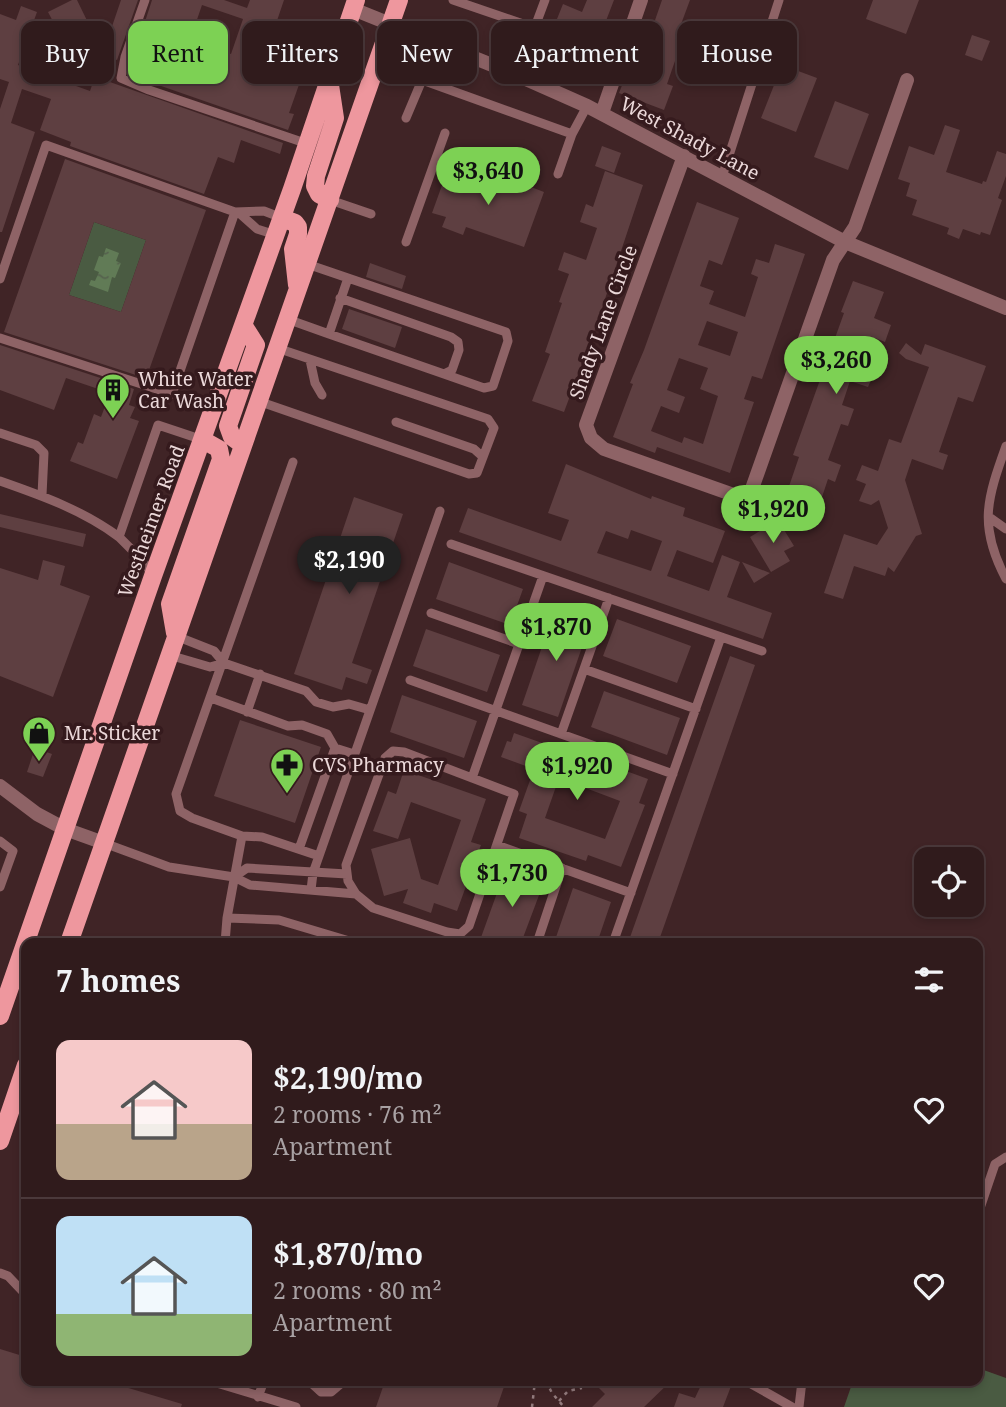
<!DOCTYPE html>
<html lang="en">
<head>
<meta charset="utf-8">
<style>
	body { margin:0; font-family:"Noto Serif",serif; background:#3c2829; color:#f1f3f6; height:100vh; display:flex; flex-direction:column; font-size:26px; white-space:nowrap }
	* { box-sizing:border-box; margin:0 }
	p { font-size:23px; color:#a8a1a3 }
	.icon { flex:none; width:38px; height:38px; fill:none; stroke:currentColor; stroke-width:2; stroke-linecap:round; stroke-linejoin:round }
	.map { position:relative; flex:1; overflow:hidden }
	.panel { position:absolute; left:21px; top:938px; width:962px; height:448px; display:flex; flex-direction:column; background:#301b1c; border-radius:14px; box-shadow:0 4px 10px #0003,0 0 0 2px #4b393b }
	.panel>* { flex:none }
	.banner { position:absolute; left:21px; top:21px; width:964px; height:63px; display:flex; gap:14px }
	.buttons { position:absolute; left:914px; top:847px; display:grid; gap:14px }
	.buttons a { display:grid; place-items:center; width:70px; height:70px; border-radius:14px; background:#301b1c; box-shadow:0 4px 10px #0003,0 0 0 2px #4b393b; font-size:35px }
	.price { position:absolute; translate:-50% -60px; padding:0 16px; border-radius:24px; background:#7dd154; color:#111; font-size:23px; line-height:46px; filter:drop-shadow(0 2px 4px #0008) }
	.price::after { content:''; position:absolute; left:50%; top:42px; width:21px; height:16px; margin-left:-10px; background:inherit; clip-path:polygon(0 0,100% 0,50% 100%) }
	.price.active { background:#222; color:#fff }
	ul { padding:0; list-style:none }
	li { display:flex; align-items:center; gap:21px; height:175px; padding:0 35px }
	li+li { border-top:2px solid #4b393b }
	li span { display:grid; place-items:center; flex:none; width:196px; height:140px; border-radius:14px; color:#555 }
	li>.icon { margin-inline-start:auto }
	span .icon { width:84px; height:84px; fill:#fffc; stroke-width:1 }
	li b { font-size:30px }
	h2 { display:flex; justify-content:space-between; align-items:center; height:84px; padding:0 35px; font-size:30px }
	.chip { padding:0 24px; border-radius:14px; background:#301b1c; box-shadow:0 4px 10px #0003,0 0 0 2px #4b393b; font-size:24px; line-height:63px }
	.chip.active { background:#7dd154; color:#111 }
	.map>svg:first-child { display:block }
	.pitch { fill:#4a5b42 }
	.water { fill:url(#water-ripples) }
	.building { fill:#5e3f41; fill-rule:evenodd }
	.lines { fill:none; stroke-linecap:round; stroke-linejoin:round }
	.path { stroke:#947c7e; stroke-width:2.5; stroke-dasharray:3.5 5; stroke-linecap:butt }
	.service { stroke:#8e6366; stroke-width:9 }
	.minor { stroke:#8e6366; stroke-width:14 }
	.tertiary { stroke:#8e6366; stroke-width:14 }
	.primary { stroke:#ee979e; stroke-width:18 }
	.labels { text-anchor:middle; stroke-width:7; stroke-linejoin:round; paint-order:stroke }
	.street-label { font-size:19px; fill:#ebd8d9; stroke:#351a1d }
	.poi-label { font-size:19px; fill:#ebd8d9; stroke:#351a1d; text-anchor:start }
</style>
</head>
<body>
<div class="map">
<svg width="1006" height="1407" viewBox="0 0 1006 1407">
	<defs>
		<pattern id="water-ripples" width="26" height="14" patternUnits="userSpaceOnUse" patternTransform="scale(1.75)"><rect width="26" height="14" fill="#617b56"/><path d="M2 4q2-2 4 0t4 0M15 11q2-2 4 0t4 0" fill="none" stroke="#55614d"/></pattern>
	</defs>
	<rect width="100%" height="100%" fill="#402426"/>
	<path class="pitch" d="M94 222 146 240 121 312 69 295Z
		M978 1368 1006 1378V1407H844L853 1381H978Z"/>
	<path class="water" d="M106 248 119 253 116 261 121 263 115 278 112 277 108 292 89 285 91 280 95 281 99 272 94 270 99 256 103 257Z"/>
	<path class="building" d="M72 0H77L95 37 78 45 69 26 58 31 48 12Z
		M121 0H138L117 60 114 59 107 81 283 143 280 154 241 140 234 163 218 157 204 194 70 146 71 142 40 130 51 99 22 89 11 123 35 132 2 232H0V109L9 82 0 79V14L16 20 21 6 37 12 18 65 90 91Z
		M152 0H224L247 8 250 0H284L262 65 301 79 289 113 294 114 288 130 141 79 144 70 131 65ZM202 5 243 19 231 54 190 40Z
		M587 0H614L604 26 597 23 592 36 581 31 578 39 553 29 563 4 582 12Z
		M662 0H690L677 35 683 38 667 84 673 86 664 110 619 93 628 70 633 71 649 25 653 26Z
		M873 0H919L906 34 866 19Z
		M972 35 990 41 982 61 965 55Z
		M782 65 817 78 796 132 761 118Z
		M835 101 869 114 848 170 814 157Z
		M945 125 960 130 946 172 982 184 983 181 986 182 997 151 1006 154V176L998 198 1002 200 990 235 981 232 980 235 963 229 959 239 947 234 949 228 912 215 917 200 906 196 910 183 898 179 909 146 934 155Z
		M602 146 621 153 614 173 595 166Z
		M65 159 206 210 148 373 140 371 139 376 4 332ZM94 222 146 240 121 312 69 295Z
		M465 167 530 190 531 187 544 192 524 247 466 227 463 235 442 227 446 217 432 213 445 177 460 183Z
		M605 171 643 185 594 332 564 412 532 401 550 354 545 352 562 303 559 302 569 274 558 270 564 252 586 260 597 228 580 222 586 204 593 207Z
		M697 202 739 218 722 265 709 260 700 286 714 291 709 304 745 317 758 277 751 274 756 259 769 263 775 244 805 254 762 379 752 376 744 399 754 402 730 473 657 447 655 453 613 437 633 384 630 383 644 350ZM707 321 738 332 730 356 698 345ZM679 358 708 368 700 389 718 396 703 444 684 437 682 443 651 431 661 406 679 413 685 397 667 390Z
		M370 263 406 276 402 289 366 277Z
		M853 281 884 292 874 318 891 325 885 342 875 338 863 370 874 373 868 387 850 381 842 405 854 409 848 426 841 424 828 460 841 465 835 482 828 479 817 512 784 501 799 457 793 455 844 313 841 312Z
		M349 309 402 327 395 348 342 329Z
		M906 343 921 355 925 344 986 366 973 402 958 397 939 452 948 455 943 470 912 459 905 480 922 534 916 536 894 572 888 567 885 576 854 566 843 599 824 593 844 534 877 545 888 528 879 500 871 505 859 501 866 484 856 480 862 465 878 471 889 439 901 443 929 367 906 359 899 353Z
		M0 345 134 389 129 405 135 407 130 418 139 421 117 479 70 461 78 442 83 444 94 414 101 417 110 393 66 378 54 410 0 390Z
		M566 464 651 499 652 496 685 508 683 516 725 531 713 563 677 550 667 576 709 591 722 555 740 562 727 597 772 613 763 639 459 532 468 508 561 541 569 520 548 513ZM631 530 662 541 651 571 597 553 606 531 628 539Z
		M354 497 403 514 352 663 372 670 367 684 346 677 342 690 294 674Z
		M0 514 86 534 83 547 0 527Z
		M778 520 794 546 784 551 790 561 771 572 750 537Z
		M43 560 65 566 60 585 90 596 53 697 0 676V568L38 580Z
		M449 562 523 589 510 625 436 599Z
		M742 562 770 573 754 583Z
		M555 609 591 621 558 717 522 705Z
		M617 619 691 646 677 683 603 656Z
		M426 629 500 655 487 692 413 666Z
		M730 656 755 665 676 892 658 943H628Z
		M604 691 680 718 667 755 591 727Z
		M402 695 477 721 464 758 390 732Z
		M240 720 321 747 295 823 214 796Z
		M514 733 576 755 577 753 648 779 639 803 645 805 621 867 588 855 586 861 519 838 527 814 519 811 534 769 501 757 507 741 511 742ZM559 778 620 801 605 839 545 818Z
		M35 748 52 754 43 777 27 772Z
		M404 770 486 799 471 842 481 845 457 911 434 903 431 913 403 903 408 889 384 896 371 849 410 838 421 879 438 885 461 820 411 802 398 839 373 831 388 791 396 794Z
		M506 868 544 882 521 943H479Z
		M573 888 611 902 597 943H554Z
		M0 1349 26 1357V1381H105L182 1404 181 1407H0Z
		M385 1381H506L497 1407H376Z
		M592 1381H671L644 1407H592L605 1394Z
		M715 1381H733L723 1407H674L679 1393 695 1398 702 1383 713 1387Z"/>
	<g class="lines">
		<path class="path" d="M546 1381 552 1393 564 1407
			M559 1401 568 1391 582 1388
			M532 1407 535 1381"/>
		<path class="service" d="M145 0 125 57 121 78 149 90 308 144
			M453 0 535 28
			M517 75 545 0
			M406 118 422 80 572 134
			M558 174 572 134 587 106
			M722 177 779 0
			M330 200 371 214
			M239 213 257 229 276 235
			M406 242 445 133
			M348 278 506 332 508 341 493 386 484 388 444 374
			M0 279 46 145 235 212
			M287 319 329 334 348 278 307 264
			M329 334 444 374 452 370 459 350 458 342 451 337 340 298
			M0 338 172 394 235 212 264 211 282 218
			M310 360 315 383 322 395
			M258 401 469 474 477 473 494 428 488 419 277 348
			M396 422 474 449 483 457
			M0 433 36 445 44 453 42 495
			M1006 446C987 499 978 526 1006 579
			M293 462 176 794 180 811 192 818 242 836 262 837 319 856
			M0 481C43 496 82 510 119 537
			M989 517 1006 529
			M451 544 762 651
			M153 576 143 561 119 537 158 425 203 440
			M431 613 519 644
			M176 636 214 651 224 663 306 691 316 702 333 707 349 704 370 710
			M169 655 210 667 224 663
			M584 669 696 709
			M410 680 673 774
			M211 698 288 726 302 725 327 734 335 748 354 754
			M247 712 260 674
			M561 734 609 598
			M393 751 404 752 514 794 469 926 460 934 447 932 373 908 356 894 348 881 346 865 385 758Z
			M472 778 543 576
			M0 841 13 851 0 887
			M104 843 169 867 234 877 250 885 356 894
			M497 845 631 893
			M299 849 335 748
			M234 877 247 868 347 874
			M311 890 313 873 440 511
			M227 918 279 920 356 943
			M225 943 227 918 242 836
			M537 943 562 868
			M613 943 721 637
			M978 1214 995 1164 1006 1157
			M0 1273 8 1276 26 1295
			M21 1289 26 1275
			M210 1381 296 1407
			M309 1381 321 1392H331L344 1381
			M746 1381 792 1407
			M258 1397 264 1381
			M799 1407 802 1381"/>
		<path class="minor" d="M353 9 517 75 587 106 845 242 1006 308
			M602 113 641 0
			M684 156 586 425 591 438 604 449 748 500 833 260 855 227 907 80"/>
		<path class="tertiary" d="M0 786 37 814 65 829 104 843"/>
		<path class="primary" d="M330 85 335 118 316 176 315 186 319 194 330 200
			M282 218 295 223 298 227V234L293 249 297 285
			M243 445 232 437 228 426 256 345 244 326
			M175 633 170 604 221 459 219 449 203 440
			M69 943 399 0
			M0 1016 153 576 292 189 356 0
			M0 1141 26 1065"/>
	</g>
	<defs>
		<g id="building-pin" transform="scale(1.75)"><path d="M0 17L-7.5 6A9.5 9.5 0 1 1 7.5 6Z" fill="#7dd154" stroke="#351a1d"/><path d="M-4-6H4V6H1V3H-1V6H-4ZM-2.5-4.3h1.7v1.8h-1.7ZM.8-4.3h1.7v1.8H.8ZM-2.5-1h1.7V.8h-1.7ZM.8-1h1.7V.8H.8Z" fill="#111"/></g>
		<g id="shop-pin" transform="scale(1.75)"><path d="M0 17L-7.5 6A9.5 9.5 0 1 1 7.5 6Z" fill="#7dd154" stroke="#351a1d"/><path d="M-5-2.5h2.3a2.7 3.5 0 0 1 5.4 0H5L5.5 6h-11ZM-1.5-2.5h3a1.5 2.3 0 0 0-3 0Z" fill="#111"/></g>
		<g id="pharmacy-pin" transform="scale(1.75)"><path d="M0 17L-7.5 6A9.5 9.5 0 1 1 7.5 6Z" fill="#7dd154" stroke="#351a1d"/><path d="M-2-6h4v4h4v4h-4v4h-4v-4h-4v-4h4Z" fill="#111"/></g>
	</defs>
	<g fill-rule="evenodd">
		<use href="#building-pin" x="113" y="390"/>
		<use href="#shop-pin" x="39" y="733"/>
		<use href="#pharmacy-pin" x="287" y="765"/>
	</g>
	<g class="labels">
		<g class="street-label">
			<text transform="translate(690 138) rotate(28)" y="7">West Shady Lane</text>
			<text transform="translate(603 322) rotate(-70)" y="7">Shady Lane Circle</text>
			<text transform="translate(151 521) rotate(-70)" y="7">Westheimer Road</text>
		</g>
		<g class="poi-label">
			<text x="138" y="386">White Water<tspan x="138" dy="22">Car Wash</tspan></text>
			<text x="64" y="740">Mr. Sticker</text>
			<text x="312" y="772">CVS Pharmacy</text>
		</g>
	</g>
</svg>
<div class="buttons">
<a><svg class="icon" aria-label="locate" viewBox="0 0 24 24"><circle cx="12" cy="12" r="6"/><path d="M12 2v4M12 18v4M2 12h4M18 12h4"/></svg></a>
</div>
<b class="price" style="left:488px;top:207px">$3,640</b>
<b class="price" style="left:836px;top:396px">$3,260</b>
<b class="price" style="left:773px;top:545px">$1,920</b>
<b class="price active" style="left:349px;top:596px">$2,190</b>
<b class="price" style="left:556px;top:663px">$1,870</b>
<b class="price" style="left:577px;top:802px">$1,920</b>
<b class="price" style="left:512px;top:909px">$1,730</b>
<div class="banner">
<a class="chip">Buy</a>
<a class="chip active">Rent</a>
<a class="chip">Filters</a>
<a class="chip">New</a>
<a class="chip">Apartment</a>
<a class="chip">House</a>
</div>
<section class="panel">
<h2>7 homes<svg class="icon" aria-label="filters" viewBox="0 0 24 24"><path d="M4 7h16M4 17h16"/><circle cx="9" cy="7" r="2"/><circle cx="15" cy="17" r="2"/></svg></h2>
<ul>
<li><span style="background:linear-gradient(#f6c9c9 60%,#b9a48a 0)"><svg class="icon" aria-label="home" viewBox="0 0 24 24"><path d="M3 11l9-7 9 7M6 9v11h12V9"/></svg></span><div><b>$2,190/mo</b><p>2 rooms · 76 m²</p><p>Apartment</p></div><svg class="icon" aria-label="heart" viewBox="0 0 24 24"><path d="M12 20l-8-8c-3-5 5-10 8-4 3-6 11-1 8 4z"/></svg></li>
<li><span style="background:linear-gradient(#bfe0f5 70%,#8fb573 0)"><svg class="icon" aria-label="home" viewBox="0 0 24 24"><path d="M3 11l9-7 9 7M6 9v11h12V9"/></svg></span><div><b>$1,870/mo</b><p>2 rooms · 80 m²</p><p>Apartment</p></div><svg class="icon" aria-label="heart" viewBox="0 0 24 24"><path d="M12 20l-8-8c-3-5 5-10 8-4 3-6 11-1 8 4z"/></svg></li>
</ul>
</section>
</div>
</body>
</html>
